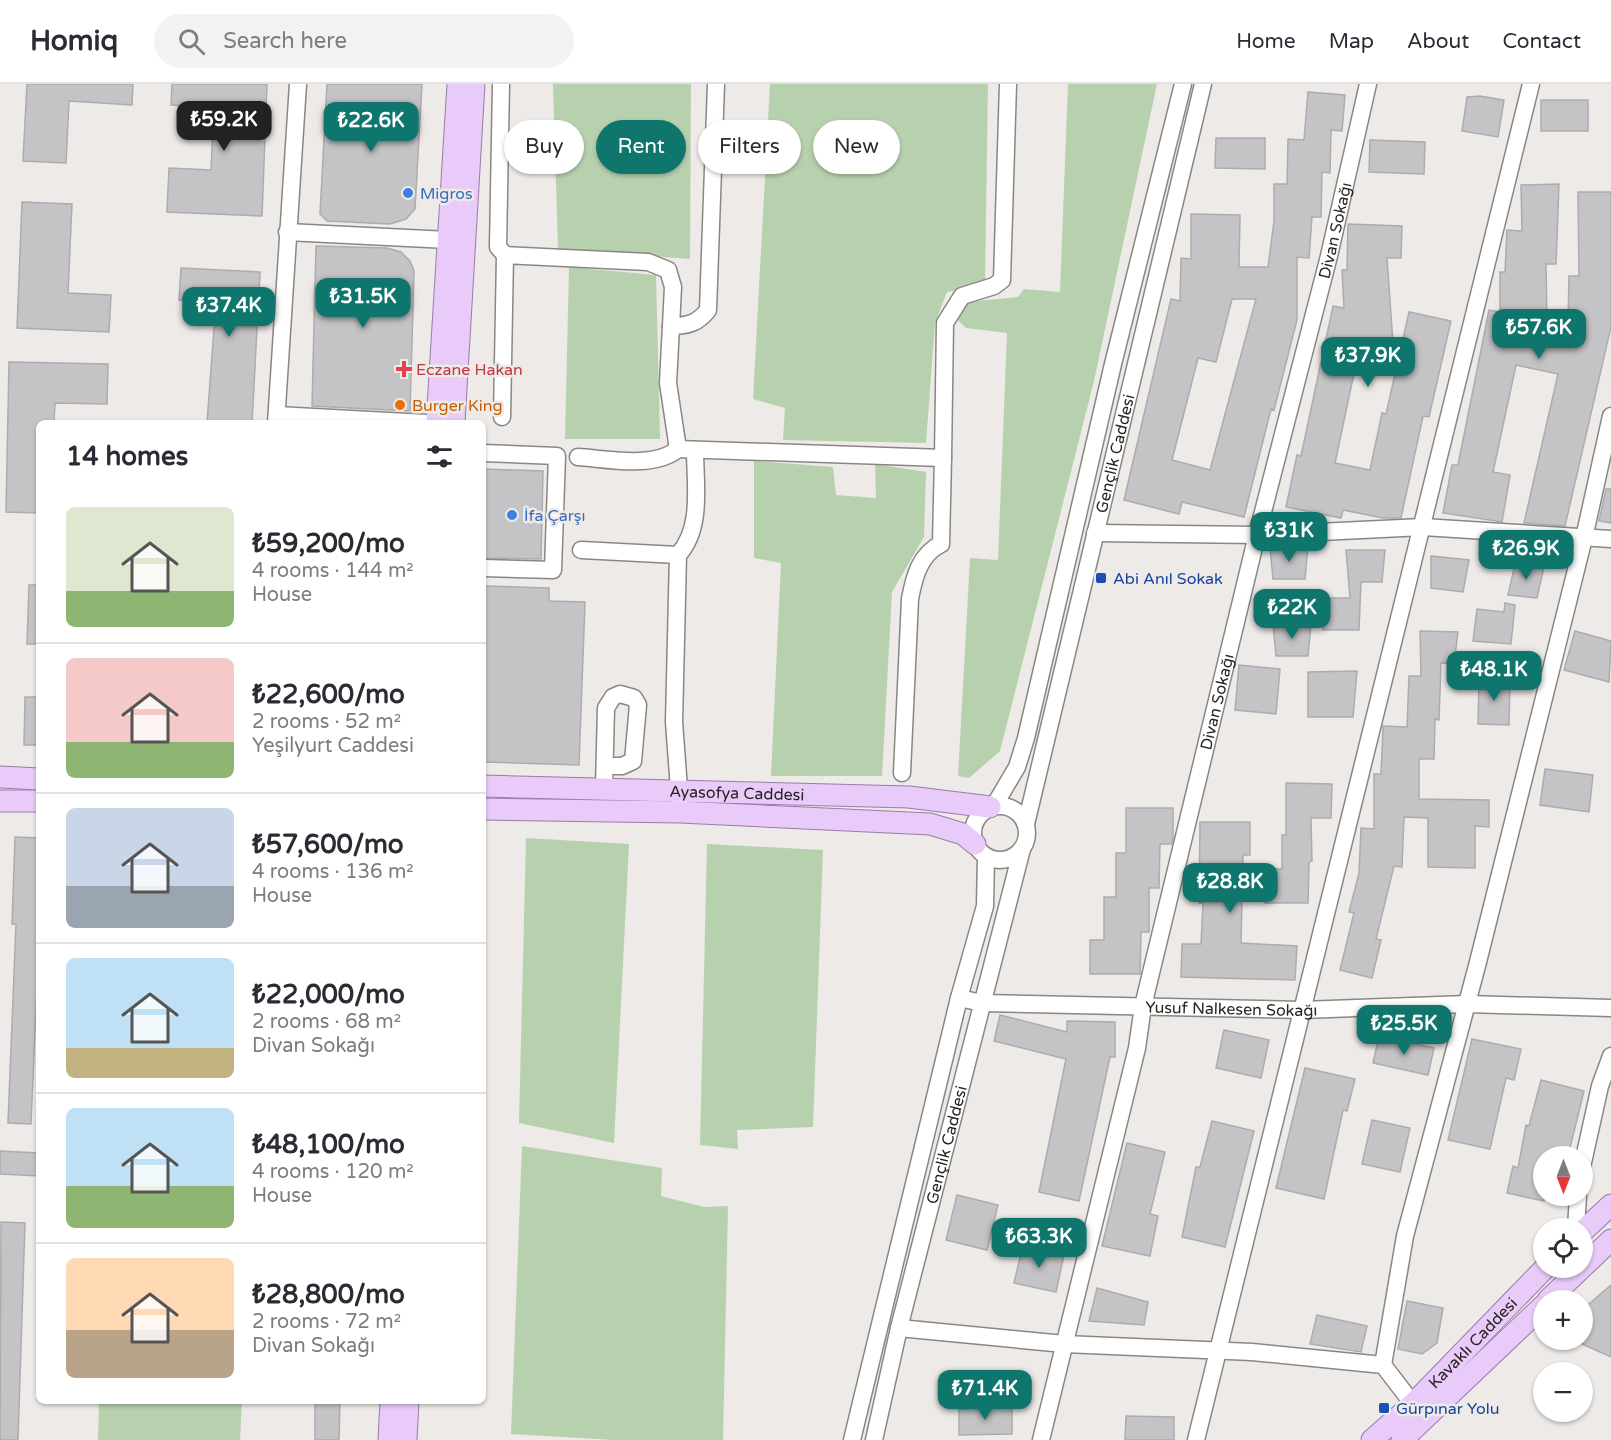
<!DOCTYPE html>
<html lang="en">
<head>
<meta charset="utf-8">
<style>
	body { margin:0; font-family:"Varela Round",sans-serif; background:#f2f2f3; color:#2b2b33; height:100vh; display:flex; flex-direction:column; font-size:22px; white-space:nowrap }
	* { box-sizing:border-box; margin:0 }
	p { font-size:20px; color:#7c7c81 }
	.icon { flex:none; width:33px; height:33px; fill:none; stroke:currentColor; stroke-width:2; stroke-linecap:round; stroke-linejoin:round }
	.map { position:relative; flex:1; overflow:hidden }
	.sheet { position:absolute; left:36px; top:336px; width:450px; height:984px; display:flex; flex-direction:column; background:#fff; border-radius:9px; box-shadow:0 2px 4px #0004 }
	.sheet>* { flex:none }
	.top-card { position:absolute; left:504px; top:36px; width:570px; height:54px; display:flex; gap:12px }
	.needle { width:39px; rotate:180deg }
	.controls { position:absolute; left:1533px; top:1062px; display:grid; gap:12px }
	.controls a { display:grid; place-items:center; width:60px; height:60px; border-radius:50%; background:#fff; box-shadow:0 2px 4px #0004; font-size:30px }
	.price { position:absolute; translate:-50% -51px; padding:0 14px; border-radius:12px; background:#0f766e; color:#fff; font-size:20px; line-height:39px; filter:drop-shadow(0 2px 3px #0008) }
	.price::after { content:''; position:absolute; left:50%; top:36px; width:18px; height:14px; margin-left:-9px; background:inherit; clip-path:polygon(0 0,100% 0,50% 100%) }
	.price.active { background:#222; color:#fff }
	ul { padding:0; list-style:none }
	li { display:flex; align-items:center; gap:18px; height:150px; padding:0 30px }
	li+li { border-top:2px solid #e1e1e2 }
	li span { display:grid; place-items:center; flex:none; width:168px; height:120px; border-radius:9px; color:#555 }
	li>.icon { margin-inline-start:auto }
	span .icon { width:72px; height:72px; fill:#fffc; stroke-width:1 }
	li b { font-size:26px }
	h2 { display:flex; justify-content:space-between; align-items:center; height:72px; padding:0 30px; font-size:26px }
	.chip { padding:0 21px; border-radius:27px; background:#fff; box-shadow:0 2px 4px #0004; font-size:21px; line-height:54px }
	.chip.active { background:#0f766e; color:#fff }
	header { display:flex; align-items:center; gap:36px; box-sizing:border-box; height:84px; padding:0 30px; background:#fff; border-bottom:2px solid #e1e1e2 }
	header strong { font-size:28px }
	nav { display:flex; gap:33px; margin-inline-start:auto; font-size:21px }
	.search { width:420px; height:54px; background:#f2f2f3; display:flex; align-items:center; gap:15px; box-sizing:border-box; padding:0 21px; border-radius:33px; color:#7c7c81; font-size:22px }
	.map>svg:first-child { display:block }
	.green { fill:#b7d1ae }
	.building { fill:#c4c4c7; stroke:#acacaf; stroke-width:1.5; fill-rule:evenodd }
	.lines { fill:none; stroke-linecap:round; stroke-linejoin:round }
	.minor-casing { stroke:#898784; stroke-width:19 }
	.major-casing { stroke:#9a7bab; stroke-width:23 }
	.minor { stroke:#fff; stroke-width:16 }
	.major { stroke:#e8cbf8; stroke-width:21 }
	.shop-dot { fill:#3f7fe0; stroke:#edeae8; stroke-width:2 }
	.health-dot { fill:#e0444e; stroke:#edeae8; stroke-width:2 }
	.food-dot { fill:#e8710a; stroke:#edeae8; stroke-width:2 }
	.transit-dot { fill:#1a4fb4; stroke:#edeae8; stroke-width:2 }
	.labels { text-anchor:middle; stroke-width:5; stroke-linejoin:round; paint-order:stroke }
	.shop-label { font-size:16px; fill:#366cbe; stroke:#edeae8; text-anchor:start }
	.street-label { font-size:16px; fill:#262524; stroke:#edeae8 }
	.health-label { font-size:16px; fill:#be3a42; stroke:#edeae8; text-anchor:start }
	.food-label { font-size:16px; fill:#c56008; stroke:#edeae8; text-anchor:start }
	.transit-label { font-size:16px; fill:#164399; stroke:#edeae8; text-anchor:start }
</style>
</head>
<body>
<header>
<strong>Homiq</strong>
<div class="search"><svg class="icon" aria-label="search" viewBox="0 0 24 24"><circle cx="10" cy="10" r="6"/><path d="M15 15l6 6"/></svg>Search here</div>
<nav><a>Home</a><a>Map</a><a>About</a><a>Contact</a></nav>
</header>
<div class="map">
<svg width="1611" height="1356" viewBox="0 0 1611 1356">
	<rect width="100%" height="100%" fill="#edeae8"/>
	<path class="green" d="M553 0H691L690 175 558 165Z
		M770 0H988L985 200 947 208 935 239 926 359 783 356 785 324 753 315Z
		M1068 0H1157L1094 297 1000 667 969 694 958 692 970 474 998 476 1007 249 966 244 955 233 967 218 1018 213 1024 205 1060 208Z
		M569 183 656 191 660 355H565Z
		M754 377 833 383 836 411 876 414 875 380 926 388 924 453 892 508 882 692H771L781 479 754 474Z
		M526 754 629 760 614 1059 519 1039Z
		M707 760 823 766 813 1043 737 1046 738 1065 700 1061Z
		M522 1062 662 1084 661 1112 704 1123 728 1122 723 1356H613L511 1350Z
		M99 1317H242L240 1356H98Z"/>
	<path class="building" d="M27 0H133L132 21 69 17 66 79 23 77Z
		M172 0H267L262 132 167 128 169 84 211 86 214 23 171 21Z
		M327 0H422L415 125 406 135 390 140 327 137 320 130Z
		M1308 8 1345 11 1342 47 1331 46 1330 89 1322 88 1321 133H1312L1309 174 1297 173V236L1274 326 1271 325 1244 433 1182 418 1179 430 1124 416 1171 215 1180 217 1181 174 1191 175V130L1240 131 1239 183H1268L1274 137V100H1287L1288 55 1304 56ZM1232 215H1256L1210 386 1172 376 1198 274 1216 278Z
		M1480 12 1504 16 1498 53 1462 47 1467 13Z
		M1541 16H1588V47H1541Z
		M1216 54H1265V85L1215 84Z
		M1370 56 1425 58 1424 90 1369 88Z
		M1559 100 1556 180H1546L1547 238 1568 242 1569 192H1579L1578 108H1611V243L1565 442 1524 439 1558 290 1516 281 1493 388 1510 391 1502 438 1443 429 1452 381H1458L1489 226 1500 228V188H1505L1507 146 1522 147 1521 101Z
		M22 118 72 120 68 209 111 211 109 248 17 244Z
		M1348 140 1402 142 1401 174H1387L1395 288 1356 280 1335 379 1370 386 1382 329 1386 330 1409 228 1451 237 1429 333 1423 332 1401 434H1383L1343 426 1341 434 1286 423 1297 371 1301 372 1333 222 1344 224 1342 186H1347Z
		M316 162 387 164 401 168 410 177 414 187 410 327 312 322Z
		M181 184 260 188 252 339H207L216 218 179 216Z
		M9 278 108 280 107 320 55 319 54 339H39V429L6 428Z
		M483 385 543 387 541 475 483 474Z
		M1606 405H1611V439L1599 437Z
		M1308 463 1305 495H1273L1270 464Z
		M1346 466H1385L1382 498H1361L1359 546H1323V514H1350Z
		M1431 472 1469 476 1463 508 1431 504Z
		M1515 480 1544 483 1537 514 1508 511Z
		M29 501H39V560H27Z
		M483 502 549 504V517L585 518 579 681 483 678Z
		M1505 519 1515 521 1511 560 1473 557 1477 525 1504 528Z
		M1273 540H1311L1308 572H1276Z
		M1420 547 1458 548 1454 580 1441 579 1439 636 1435 635 1434 675H1419V715L1489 716V743L1475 742V784L1428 783V734L1404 733 1402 783 1394 782 1376 855 1381 856 1372 894 1340 886 1354 829 1349 828 1359 789 1361 744 1374 745V690H1381L1383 645V642L1407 643 1409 592H1421Z
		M1575 547 1611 557 1609 598 1564 586Z
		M1239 581 1280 585 1276 630 1235 626Z
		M1357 587 1353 633H1308V588Z
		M1479 595 1510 596 1509 641 1478 640Z
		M25 613H39V661H24Z
		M1545 685 1593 691 1589 728 1540 721Z
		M1286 699 1332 700 1331 734H1311L1312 777 1309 778 1308 819H1265L1266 785H1282V751H1286Z
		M1126 724H1173V753L1172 760H1160L1159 804H1149V848H1141L1140 890H1090V856H1104V813H1116V769H1126Z
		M1200 738H1250V771H1243L1241 859 1297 862 1295 896 1181 893 1182 860H1201L1203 819H1199Z
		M15 753 39 754V852L31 1040 8 1039 16 840H12Z
		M1000 931 1067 948V937L1115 938V973H1110L1079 1117 1039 1108 1066 975 994 957Z
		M1224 946 1269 956 1261 994 1216 984Z
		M1379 952 1434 964 1428 991 1373 979Z
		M1472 955 1521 965 1514 996 1506 994 1490 1065 1448 1056Z
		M1305 984 1355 995 1347 1027 1343 1026 1324 1115 1276 1104Z
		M1541 996 1584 1007 1568 1072H1544V1117L1507 1109 1513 1082 1518 1084 1526 1041 1529 1042Z
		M1372 1036 1410 1044 1400 1088 1362 1080Z
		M1212 1037 1254 1047 1225 1163 1182 1153 1196 1083H1200Z
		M1127 1059 1165 1068 1150 1130 1158 1132 1150 1172 1102 1162Z
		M0 1067 39 1069V1092L0 1090Z
		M957 1111 998 1121 987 1166 946 1156Z
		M1 1138 25 1139 18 1356H0Z
		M1023 1161 1064 1171 1056 1208 1014 1199Z
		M1611 1201V1273L1582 1260V1226Z
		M1097 1204 1148 1218 1144 1241 1089 1237Z
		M1407 1217 1443 1224 1437 1259 1422 1270 1398 1265Z
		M1317 1231 1367 1242 1361 1268 1310 1260Z
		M315 1317H340L339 1356H315Z
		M1012 1324V1350L959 1351V1325Z
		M1126 1332 1174 1333V1356H1125Z"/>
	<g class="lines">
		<g class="minor-casing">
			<g id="minor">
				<path d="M501 0 498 163 505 171"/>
				<path d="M287 148 448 156"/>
				<path d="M277 331 426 339"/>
				<path d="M502 333 505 171 648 178 668 186 673 203 671 242"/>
				<path d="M276 339 298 0"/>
				<path d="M678 365 668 299 671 242C688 242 698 239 708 226L716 0"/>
				<path d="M483 369 557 372 553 486 483 484"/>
				<path d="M578 373C608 375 654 385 678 365L943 374 945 239 962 212 994 202 1002 196 1008 0"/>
				<path d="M1095 449 1257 451 1423 443 1611 455"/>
				<path d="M581 466 678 471"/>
				<path d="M902 689 910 515C914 493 920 470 941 460L943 374"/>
				<path d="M604 704 606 624 613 613 620 610 634 614 638 621 633 677 622 682H605"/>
				<path d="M680 718 674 638 678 471C703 444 695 400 695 366"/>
				<circle cx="1000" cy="749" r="27"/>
				<path d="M994 722 1017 683 1026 654 1113 280 1183 0"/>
				<path id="s1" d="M1026 740 1203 0"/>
				<path id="s2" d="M959 914 982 919 1302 926 1467 920 1611 924"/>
				<path d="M1582 1083 1600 1002 1611 972"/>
				<path d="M1576 1144 1578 1112"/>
				<path d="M899 1244 1064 1260 1252 1268 1383 1281 1413 1320"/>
				<path d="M1383 1281 1405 1152 1478 878 1584 454 1611 332"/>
				<path d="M852 1356 959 914 985 822 986 773"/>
				<path id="s3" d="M874 1356 899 1244 1022 765"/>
				<path id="s4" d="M1041 1356 1137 964 1143 922 1257 451 1329 172 1368 0"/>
				<path d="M1196 1356 1531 0"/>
			</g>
		</g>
		<g class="major-casing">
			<g id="major">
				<path d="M437 339 458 0"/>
				<path d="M454 339 474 0"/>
				<path d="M0 693 39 695"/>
				<path id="s5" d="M483 702 909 713 990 723"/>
				<path d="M0 717H39"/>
				<path d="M483 725 680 728 930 740 963 750 975 760"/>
				<path d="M1582 1148 1611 1121"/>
				<path d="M1548 1216 1611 1156"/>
				<path d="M389 1356 391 1317"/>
				<path d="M406 1356 408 1317"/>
				<path id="s6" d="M1372 1356 1413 1320 1545 1184"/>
				<path d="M1402 1356 1544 1221"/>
			</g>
		</g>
		<use href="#minor" class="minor"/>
		<use href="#major" class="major"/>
	</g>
	<g class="shop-dot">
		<circle cx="408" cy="109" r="6"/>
		<circle cx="512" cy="431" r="6"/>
	</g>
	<path class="health-dot" d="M401 276h6v6h6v6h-6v6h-6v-6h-6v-6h6z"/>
	<circle class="food-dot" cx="400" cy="321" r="6"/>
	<g class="transit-dot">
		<rect x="1095" y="488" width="12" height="12" rx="3"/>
		<rect x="1378" y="1318" width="12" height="12" rx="3"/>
	</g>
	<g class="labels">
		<g class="shop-label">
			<text x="420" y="115">Migros</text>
			<text x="524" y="437">İfa Çarşı</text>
		</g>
		<g class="street-label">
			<text dy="6" stroke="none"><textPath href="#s4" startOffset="1245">Divan Sokağı</textPath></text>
			<text dy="6" stroke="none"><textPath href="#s1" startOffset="381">Gençlik Caddesi</textPath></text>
			<text dy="6" stroke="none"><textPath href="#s4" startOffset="759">Divan Sokağı</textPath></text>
			<text dy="6" stroke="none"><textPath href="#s5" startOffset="254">Ayasofya Caddesi</textPath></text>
			<text dy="6" stroke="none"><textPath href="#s2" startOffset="273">Yusuf Nalkesen Sokağı</textPath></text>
			<text dy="6" stroke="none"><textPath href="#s3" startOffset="304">Gençlik Caddesi</textPath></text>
			<text dy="6" stroke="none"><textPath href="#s6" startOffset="140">Kavaklı Caddesi</textPath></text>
		</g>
		<g class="health-label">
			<text x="416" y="291">Eczane Hakan</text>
		</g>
		<g class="food-label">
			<text x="412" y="327">Burger King</text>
		</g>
		<g class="transit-label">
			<text x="1113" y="500">Abi Anıl Sokak</text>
			<text x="1396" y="1330">Gürpınar Yolu</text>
		</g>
	</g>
</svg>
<div class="controls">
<a><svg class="needle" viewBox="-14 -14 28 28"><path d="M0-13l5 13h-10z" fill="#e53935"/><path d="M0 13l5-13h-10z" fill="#7c7c81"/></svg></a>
<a><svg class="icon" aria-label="locate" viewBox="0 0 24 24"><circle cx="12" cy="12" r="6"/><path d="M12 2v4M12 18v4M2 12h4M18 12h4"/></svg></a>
<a>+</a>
<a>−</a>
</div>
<b class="price active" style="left:224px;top:68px">₺59.2K</b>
<b class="price" style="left:371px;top:69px">₺22.6K</b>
<b class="price" style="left:363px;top:245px">₺31.5K</b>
<b class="price" style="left:229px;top:254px">₺37.4K</b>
<b class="price" style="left:1539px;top:276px">₺57.6K</b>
<b class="price" style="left:1368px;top:304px">₺37.9K</b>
<b class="price" style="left:1289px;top:479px">₺31K</b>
<b class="price" style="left:1526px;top:497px">₺26.9K</b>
<b class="price" style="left:1292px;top:556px">₺22K</b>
<b class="price" style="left:1494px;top:618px">₺48.1K</b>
<b class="price" style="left:1230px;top:830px">₺28.8K</b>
<b class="price" style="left:1404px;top:972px">₺25.5K</b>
<b class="price" style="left:1039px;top:1185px">₺63.3K</b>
<b class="price" style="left:985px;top:1337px">₺71.4K</b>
<div class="top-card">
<a class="chip">Buy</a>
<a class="chip active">Rent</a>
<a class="chip">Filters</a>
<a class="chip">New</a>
</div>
<section class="sheet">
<h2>14 homes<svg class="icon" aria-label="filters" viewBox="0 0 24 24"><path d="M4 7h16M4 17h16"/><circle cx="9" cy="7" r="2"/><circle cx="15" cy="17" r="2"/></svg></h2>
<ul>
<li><span style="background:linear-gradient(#dfe7d0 70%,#8fb573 0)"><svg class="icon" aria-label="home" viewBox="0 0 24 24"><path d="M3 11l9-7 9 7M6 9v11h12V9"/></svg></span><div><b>₺59,200/mo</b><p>4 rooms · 144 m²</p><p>House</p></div></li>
<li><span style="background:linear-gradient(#f6c9c9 70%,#8fb573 0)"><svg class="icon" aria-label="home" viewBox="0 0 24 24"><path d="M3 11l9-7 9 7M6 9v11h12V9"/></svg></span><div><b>₺22,600/mo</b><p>2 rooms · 52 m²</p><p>Yeşilyurt Caddesi</p></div></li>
<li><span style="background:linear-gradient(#c9d6e8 65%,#9aa5b1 0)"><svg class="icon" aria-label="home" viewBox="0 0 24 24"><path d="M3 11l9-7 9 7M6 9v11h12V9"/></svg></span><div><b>₺57,600/mo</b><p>4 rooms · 136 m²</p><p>House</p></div></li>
<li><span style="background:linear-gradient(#bfe0f5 75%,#c2b280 0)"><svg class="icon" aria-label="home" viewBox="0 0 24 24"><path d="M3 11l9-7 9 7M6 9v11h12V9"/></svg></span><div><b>₺22,000/mo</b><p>2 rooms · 68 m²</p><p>Divan Sokağı</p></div></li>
<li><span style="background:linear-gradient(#bfe0f5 65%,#8fb573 0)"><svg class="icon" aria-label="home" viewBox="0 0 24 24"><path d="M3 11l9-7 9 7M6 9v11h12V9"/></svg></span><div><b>₺48,100/mo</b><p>4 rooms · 120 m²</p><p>House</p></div></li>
<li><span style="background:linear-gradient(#ffd9b3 60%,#b9a48a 0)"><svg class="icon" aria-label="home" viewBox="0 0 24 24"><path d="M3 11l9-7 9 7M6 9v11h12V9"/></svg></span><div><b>₺28,800/mo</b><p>2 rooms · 72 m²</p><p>Divan Sokağı</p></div></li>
</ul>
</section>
</div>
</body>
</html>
